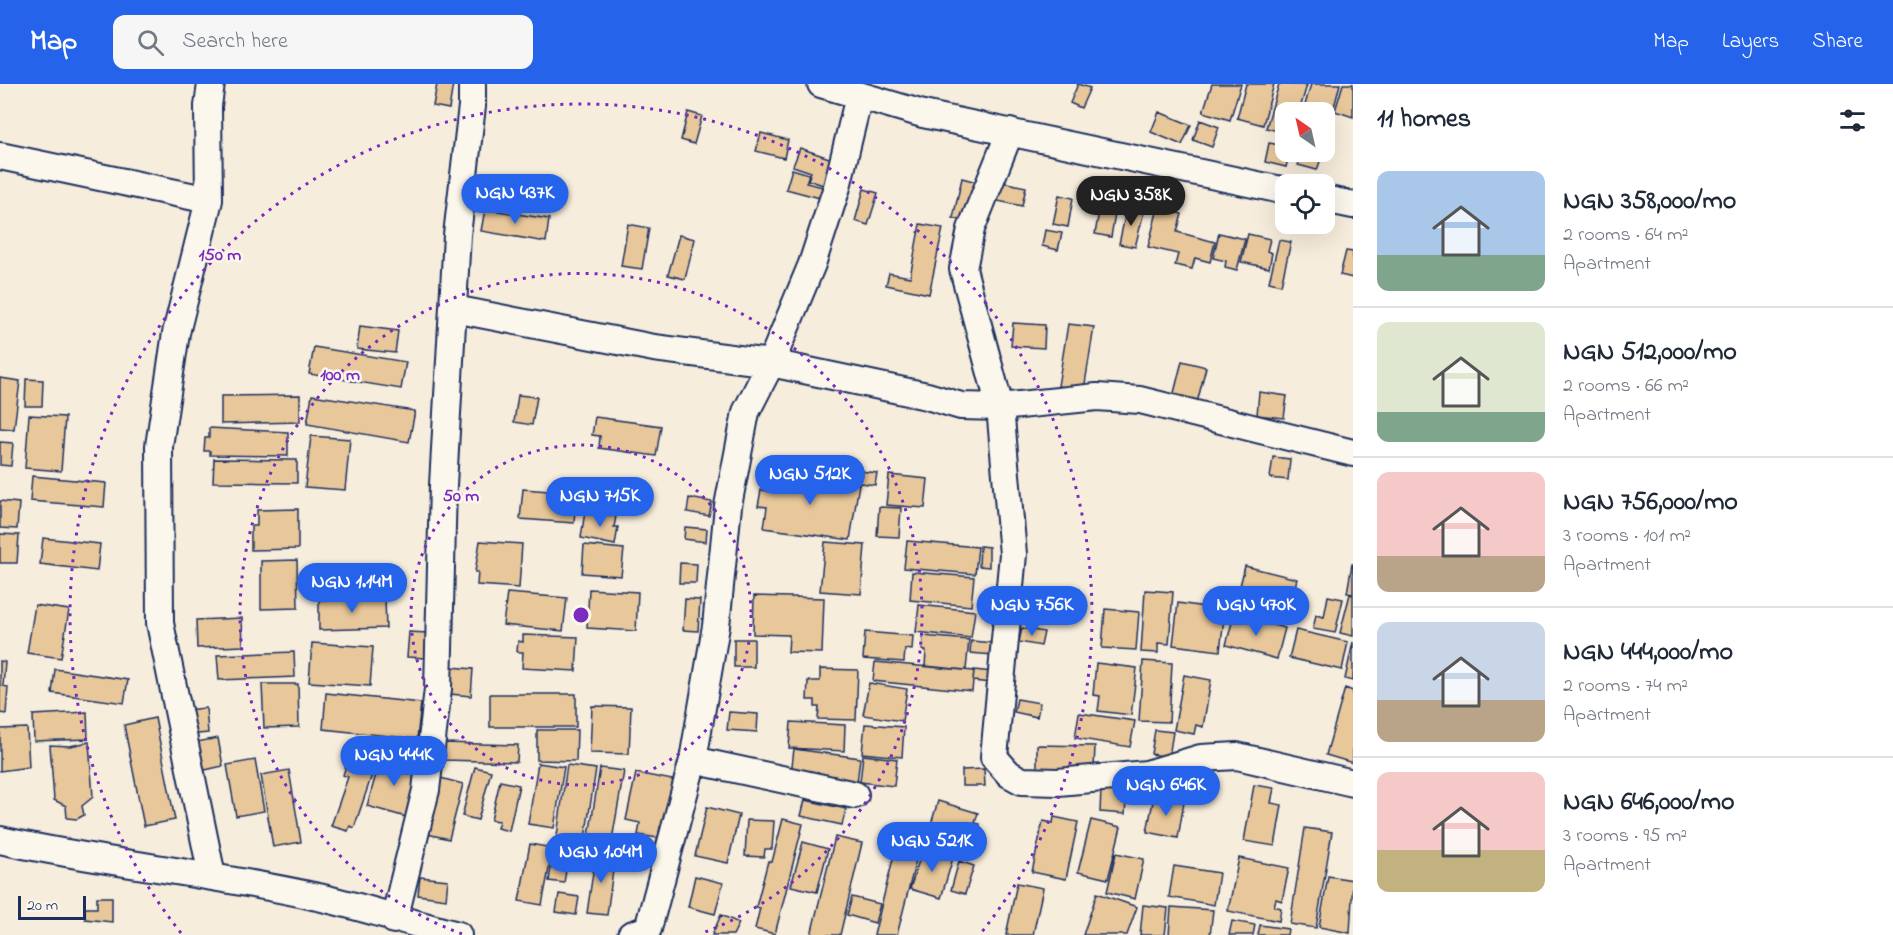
<!DOCTYPE html>
<html lang="en">
<head>
<meta charset="utf-8">
<style>
	body { margin:0; font-family:"Indie Flower",sans-serif; background:#f6f6f7; color:#1f2937; height:100vh; display:flex; flex-direction:column; font-size:22px; white-space:nowrap }
	* { box-sizing:border-box; margin:0 }
	p { font-size:20px; color:#747a83 }
	.icon { flex:none; width:33px; height:33px; fill:none; stroke:currentColor; stroke-width:2; stroke-linecap:round; stroke-linejoin:round }
	.map { position:relative; flex:1; overflow:hidden }
	.drawer { display:flex; flex-direction:column; background:#fff; width:540px }
	.drawer>* { flex:none }
	.needle { width:39px; rotate:326deg }
	.buttons { position:absolute; left:1275px; top:18px; display:grid; gap:12px }
	.buttons a { display:grid; place-items:center; width:60px; height:60px; border-radius:12px; background:#fff; box-shadow:0 6px 24px #0002; font-size:30px }
	.scale { position:absolute; left:18px; bottom:15px; width:68px; box-sizing:border-box; padding-left:6px; border:3px solid #1b2f5e; border-top:0; font-size:16px; line-height:21px; white-space:nowrap; color:#1b2f5e; -webkit-text-stroke:4px #fbf7ec; paint-order:stroke }
	.price { position:absolute; translate:-50% -51px; padding:0 14px; border-radius:21px; background:#2563eb; color:#fff; font-size:20px; line-height:39px; filter:drop-shadow(0 2px 3px #0008) }
	.price::after { content:''; position:absolute; left:50%; top:36px; width:18px; height:14px; margin-left:-9px; background:inherit; clip-path:polygon(0 0,100% 0,50% 100%) }
	.price.selected { background:#222; color:#fff }
	ul { padding:0; list-style:none }
	li { display:flex; align-items:center; gap:18px; height:150px; padding:0 24px }
	li+li { border-top:2px solid #e0e1e3 }
	li span { display:grid; place-items:center; flex:none; width:168px; height:120px; border-radius:12px; color:#555 }
	li>.icon { margin-inline-start:auto }
	span .icon { width:72px; height:72px; fill:#fffc; stroke-width:1 }
	li b { font-size:26px }
	h2 { display:flex; justify-content:space-between; align-items:center; height:72px; padding:0 24px; font-size:26px }
	header { display:flex; align-items:center; gap:36px; box-sizing:border-box; height:84px; padding:0 30px; background:#2563eb; color:#fff }
	header strong { font-size:28px }
	nav { display:flex; gap:33px; margin-inline-start:auto; font-size:21px }
	.search { width:420px; height:54px; background:#f6f6f7; display:flex; align-items:center; gap:15px; box-sizing:border-box; padding:0 21px; border-radius:12px; color:#747a83; font-size:22px }
	main { display:flex; flex:1; min-height:0 }
	.map>svg:first-child { display:block }
	.building { fill:#e8c79a; stroke:#1b2f5e; stroke-width:1.5 }
	.lines { fill:none; stroke-linecap:round; stroke-linejoin:round }
	.minor-casing { stroke:#1b2f5e; stroke-width:30 }
	.minor { stroke:#fbf7ec; stroke-width:26 }
	.ring { fill:none; stroke:#7b2cbf; stroke-width:3; stroke-dasharray:3 6 }
	.centre { fill:#7b2cbf; stroke:#fbf7ec; stroke-width:3 }
	.ring-label { font-size:18px; text-anchor:middle; font-weight:bold; fill:#7b2cbf; stroke:#fbf7ec; stroke-width:5; stroke-linejoin:round; paint-order:stroke }
</style>
</head>
<body>
<header>
<strong>Map</strong>
<div class="search"><svg class="icon" aria-label="search" viewBox="0 0 24 24"><circle cx="10" cy="10" r="6"/><path d="M15 15l6 6"/></svg>Search here</div>
<nav><a>Map</a><a>Layers</a><a>Share</a></nav>
</header>
<main>
<div class="map">
<svg width="1353" height="851" viewBox="0 0 1353 851">
	<rect width="100%" height="100%" fill="#f7eddc"/>
	<filter id="ink" filterUnits="userSpaceOnUse"><feTurbulence type="fractalNoise" baseFrequency=".0167" numOctaves="2"/><feDisplacementMap in="SourceGraphic" scale="12" xChannelSelector="R" yChannelSelector="G"/><feConvolveMatrix kernelMatrix="1 2 1 2 8 2 1 2 1" color-interpolation-filters="sRGB"/></filter>
	<g filter="url(#ink)">
		<path class="building" d="M437 0H453L449 25 433 22Z
			M1078 0 1090 4 1081 24 1070 19Z
			M1212 0H1241L1230 36 1203 28Z
			M1246 0H1274L1263 41 1237 34Z
			M1279 0 1307 1 1299 28H1286V49L1266 44Z
			M1311 0H1340L1325 58 1324 28H1303Z
			M1343 0H1353V33L1335 27Z
			M688 28 702 32 694 60 681 56Z
			M1159 28 1191 41 1182 61 1151 48Z
			M1200 36 1219 43 1212 63 1193 56Z
			M761 49 788 56 784 74 756 67Z
			M1269 59 1286 62V68H1290L1286 83 1265 78Z
			M800 64 832 75 823 101 808 96 811 88 793 82Z
			M1302 68 1322 72 1317 86 1298 81Z
			M792 85 809 90 806 99 823 103 820 114 786 105Z
			M962 94 977 98 968 138 953 134Z
			M1002 98 1026 103 1022 122 998 117Z
			M864 105 878 109 868 141 855 137Z
			M1059 111 1073 114 1068 143 1053 140Z
			M1127 123 1144 128 1135 163 1119 160Z
			M1158 124 1182 130 1177 148 1215 158 1210 178 1195 174 1192 185 1175 181 1178 170 1148 163Z
			M485 125 549 135 546 158 481 147Z
			M1099 127 1115 129 1111 153 1095 150Z
			M628 140 649 144 642 185 621 182Z
			M920 140 943 144 929 210 886 201 889 189 910 193Z
			M1045 146 1062 149 1058 166 1042 162Z
			M1219 149 1245 155 1237 186 1225 183 1226 177 1213 174Z
			M1248 150 1270 155 1267 167 1272 169 1269 184 1241 178Z
			M679 151 695 155 685 195 668 191Z
			M1279 156 1291 158 1281 201 1269 198Z
			M1346 167 1353 168V194L1340 191Z
			M1013 239 1045 241 1044 264 1011 262Z
			M1068 240 1094 243 1084 306 1058 302Z
			M360 242 398 247 395 269 357 265Z
			M314 263 406 278 401 305 309 290Z
			M1182 277 1206 283 1195 327 1171 321Z
			M0 294 20 297 14 345 0 344Z
			M26 295 43 296 42 322H25Z
			M1259 308 1287 312 1284 334 1257 331Z
			M300 311V338L221 340V312Z
			M312 311 415 327 409 358 307 340Z
			M518 311 537 313 532 341 514 338Z
			M29 331 65 333 61 387 25 384Z
			M595 333 661 342 656 372 599 364 600 352 592 351Z
			M209 344 288 348V372L210 371V367H204L205 354H209Z
			M311 352 350 355 345 406 305 403Z
			M0 358 13 359 11 382 0 381Z
			M1273 373 1290 375 1288 396 1270 394Z
			M214 375 297 376V399L213 398Z
			M842 385 877 389 875 401 840 396Z
			M772 388 859 400 850 456 764 444 767 423 758 422 761 406 769 407Z
			M889 391 928 395 925 424 886 421Z
			M32 392 106 399 104 423 30 417Z
			M589 397 616 401 617 397 631 399 625 431 584 424Z
			M523 405 576 409 574 439 520 435Z
			M689 414 712 418 709 432 687 428Z
			M0 417 19 419 17 445 0 444Z
			M879 423 901 424 899 453 877 452Z
			M298 425V465L251 466V442H257V426Z
			M585 427 616 432 614 443H618L615 461 581 454Z
			M685 443 707 445 706 458 684 455Z
			M0 450 19 451 17 479H0Z
			M43 454 100 460 97 487 40 480Z
			M480 457 522 460 519 504 477 501 478 488H475Z
			M907 457 978 463 975 490 904 484Z
			M825 458 865 461 861 510 820 507Z
			M584 461 624 465 621 492 582 489Z
			M980 462 989 463V483L979 482Z
			M297 476 298 524 261 525V477Z
			M680 479 697 480 696 499H679Z
			M1352 480H1353V510L1347 509Z
			M1245 482 1297 495 1286 535 1235 522Z
			M912 488 974 493 971 522 910 516Z
			M589 505 638 508 636 547 587 544Z
			M1145 506 1173 508 1169 560 1158 559V569L1141 568Z
			M507 509 567 514 563 547 503 541Z
			M1350 510 1353 511V552L1340 549Z
			M754 512 824 514 822 569 788 568 789 551 753 550Z
			M1328 512 1343 515 1335 549 1313 545 1316 531 1324 533Z
			M385 514 386 544 319 546V516Z
			M685 515 700 516 698 547 683 546Z
			M1178 519 1225 526 1220 567 1173 561Z
			M35 521 69 526 61 574 27 569Z
			M919 521 975 527 971 554 916 548Z
			M1105 525 1139 528 1136 566 1102 564Z
			M1234 531 1285 544 1277 575 1226 561Z
			M242 534 243 562 197 564 196 536Z
			M1022 544 1044 548 1041 562 1019 558Z
			M1296 546 1348 558 1342 586 1289 574Z
			M409 548 428 549 426 574 407 573Z
			M865 548 913 552 912 566 905 565 904 578 863 575Z
			M523 551 578 553 576 587 522 584 523 568H517L518 557 523 558Z
			M923 552 969 556 966 586 925 582 926 567 922 566Z
			M734 555H754V583H734Z
			M971 557 994 559 993 571 970 569Z
			M1353 558V597L1345 595Z
			M312 559 373 563 370 602 309 598Z
			M294 568 295 593 219 596 217 571Z
			M0 577 5 578 3 602 8 603 6 630 0 629Z
			M1143 577 1172 579 1169 638 1139 637Z
			M875 578 974 587 972 607 873 597Z
			M1096 579 1137 584 1131 631 1098 627 1100 612 1093 611Z
			M452 583 473 585 471 612 450 610Z
			M55 585 128 596 124 619 52 609Z
			M820 585 858 586 856 636 818 635 819 623H815V616H807L808 597H820Z
			M974 586 992 588 991 599 973 597Z
			M1184 591 1211 596 1203 643 1196 641 1194 650 1174 646Z
			M869 599 907 605 902 637 863 631Z
			M262 600H298L299 643 264 644Z
			M1345 604 1353 607V679L1326 671Z
			M326 609 421 619 417 655 323 645Z
			M490 610H576V643H490Z
			M1017 615 1040 619 1037 633 1014 628Z
			M592 622 631 623 629 670 590 669Z
			M206 624 208 649 187 651 185 626Z
			M87 628 88 655 34 657 33 631Z
			M729 628 758 630 757 648 727 646Z
			M1079 629 1135 637 1130 663 1075 654Z
			M155 634 175 736 144 742 124 641Z
			M791 638 845 641 844 667 789 664Z
			M865 640 904 643 902 673 862 669Z
			M27 644 29 683 0 687V645Z
			M537 646H577L576 677 537 676Z
			M1155 646 1173 648 1169 673 1151 670Z
			M218 654 223 682 196 688 191 659Z
			M89 658 93 713 82 722 84 731 77 735 67 734 66 722 54 716 50 661 70 662Z
			M444 659 518 661 517 678 444 676Z
			M1037 661 1095 662 1094 685 1037 684Z
			M794 665 860 674 857 699 791 690Z
			M356 669 377 676 354 744 350 742 348 747 331 742 348 693 343 691 350 670 355 672Z
			M863 671 897 675 894 702 860 698Z
			M381 673 420 684 406 733 367 722Z
			M255 676 264 727 236 732 227 681Z
			M538 679 564 683 554 744 528 740Z
			M567 681 596 685 582 773 578 772 577 783 553 780Z
			M475 683 491 687 478 736 462 732Z
			M600 684 624 687 612 756 589 752Z
			M984 685 985 702H962V686Z
			M289 686 301 758 273 763 261 691Z
			M636 689 683 698 674 746 660 743 658 754 638 751 640 739 626 736Z
			M437 693 463 700 449 755 423 749Z
			M1173 696H1188L1187 715H1172Z
			M500 697 519 701 509 747 497 744 499 737 491 736Z
			M1254 701 1274 704 1271 719 1282 721 1275 762 1244 757Z
			M1101 705 1127 707 1125 730 1100 728Z
			M1154 712 1184 718 1178 754 1147 748Z
			M805 716 846 725 842 741 801 732Z
			M938 717 978 729 975 739 980 740 973 761 968 760 964 772 925 760Z
			M707 723 739 731 728 779 695 772Z
			M1054 733 1078 738 1066 795 1032 788 1043 737 1053 739Z
			M783 735 803 740 775 850 755 845 760 824 756 823 768 777 772 778Z
			M747 736 774 737 772 765H765L764 773 745 772Z
			M1091 736 1121 743 1108 795 1078 788Z
			M1305 744 1332 748 1316 844 1290 840Z
			M835 753 862 759 840 851H811Z
			M803 758 828 765 817 808 791 802Z
			M530 760 553 764 542 821 519 817Z
			M896 763 918 768 897 851H874Z
			M923 764 953 774 941 814 910 805Z
			M596 768 615 771 607 831 587 829Z
			M1116 769 1144 775 1135 815 1107 808Z
			M1239 774 1289 784 1282 817 1276 815 1274 822 1281 824 1279 837 1228 827Z
			M959 777 974 782 965 810 951 806Z
			M1174 782 1219 789 1214 821 1169 813Z
			M551 784 566 786 564 799 549 797Z
			M695 792 723 799 715 830 688 823Z
			M1328 792 1353 796 1350 849 1319 843Z
			M420 793 448 796 446 815 418 811Z
			M1017 799 1043 804 1033 851H1006Z
			M1097 809 1137 823 1127 851H1083Z
			M559 810 579 813 576 831 556 828Z
			M97 813H112V838L85 835V824H97Z
			M852 813 880 820 875 839 847 831Z
			M1143 821 1168 824 1165 851H1140Z
			M1171 823 1213 826 1210 851H1169Z
			M721 831 739 839 733 851H712Z
			M1232 837 1255 841 1253 851H1229Z
			M1260 841 1288 845 1287 851H1258Z"/>
		<g class="lines">
			<g class="minor-casing">
				<path id="minor" d="M211 0 208 22 209 116 176 249 159 362 160 539 212 792
					M821 0 923 30 1286 107
					M1010 48 971 145 963 185 1000 323 1013 470 994 673 1009 690 1022 697 1058 698 1147 690 1201 674 1237 672 1353 699
					M0 72 209 116
					M1324 115 1353 121
					M454 225 654 264 771 279 927 312 961 322 1000 323 1097 313 1140 316 1353 369
					M693 676 855 711
					M0 756C104 779 209 789 313 812 362 822 409 839 458 851
					M394 836 426 706 438 605 443 401 457 151 472 22V0
					M631 851 648 845 693 676 716 542 728 422 746 328 771 279 812 180 837 103 859 12"/>
			</g>
			<use href="#minor" class="minor"/>
		</g>
	</g>
	<g class="ring">
		<circle cx="581" cy="531" r="170"/>
		<path d="M462 850A341 341 0 1 1 700 850"/>
		<path d="M181 849A511 511 0 1 1 981 849"/>
	</g>
	<circle cx="581" cy="531" r="9" class="centre"/>
	<g class="ring-label">
		<text x="220" y="176">150 m</text>
		<text x="340" y="296">100 m</text>
		<text x="461" y="417">50 m</text>
	</g>
</svg>
<div class="buttons">
<a><svg class="needle" viewBox="-14 -14 28 28"><path d="M0-13l5 13h-10z" fill="#e53935"/><path d="M0 13l5-13h-10z" fill="#747a83"/></svg></a>
<a><svg class="icon" aria-label="locate" viewBox="0 0 24 24"><circle cx="12" cy="12" r="6"/><path d="M12 2v4M12 18v4M2 12h4M18 12h4"/></svg></a>
</div>
<div class="scale">20 m</div>
<b class="price" style="left:515px;top:141px">NGN 437K</b>
<b class="price selected" style="left:1131px;top:143px">NGN 358K</b>
<b class="price" style="left:810px;top:422px">NGN 512K</b>
<b class="price" style="left:600px;top:444px">NGN 715K</b>
<b class="price" style="left:352px;top:530px">NGN 1.14M</b>
<b class="price" style="left:1032px;top:553px">NGN 756K</b>
<b class="price" style="left:1256px;top:553px">NGN 470K</b>
<b class="price" style="left:394px;top:703px">NGN 444K</b>
<b class="price" style="left:1166px;top:733px">NGN 646K</b>
<b class="price" style="left:932px;top:789px">NGN 521K</b>
<b class="price" style="left:601px;top:800px">NGN 1.04M</b>
</div>
<section class="drawer">
<h2>11 homes<svg class="icon" aria-label="filters" viewBox="0 0 24 24"><path d="M4 7h16M4 17h16"/><circle cx="9" cy="7" r="2"/><circle cx="15" cy="17" r="2"/></svg></h2>
<ul>
<li><span style="background:linear-gradient(#a9c7e8 70%,#7fa58c 0)"><svg class="icon" aria-label="home" viewBox="0 0 24 24"><path d="M3 11l9-7 9 7M6 9v11h12V9"/></svg></span><div><b>NGN 358,000/mo</b><p>2 rooms · 64 m²</p><p>Apartment</p></div></li>
<li><span style="background:linear-gradient(#dfe7d0 75%,#7fa58c 0)"><svg class="icon" aria-label="home" viewBox="0 0 24 24"><path d="M3 11l9-7 9 7M6 9v11h12V9"/></svg></span><div><b>NGN 512,000/mo</b><p>2 rooms · 66 m²</p><p>Apartment</p></div></li>
<li><span style="background:linear-gradient(#f6c9c9 70%,#b9a48a 0)"><svg class="icon" aria-label="home" viewBox="0 0 24 24"><path d="M3 11l9-7 9 7M6 9v11h12V9"/></svg></span><div><b>NGN 756,000/mo</b><p>3 rooms · 101 m²</p><p>Apartment</p></div></li>
<li><span style="background:linear-gradient(#c9d6e8 65%,#b9a48a 0)"><svg class="icon" aria-label="home" viewBox="0 0 24 24"><path d="M3 11l9-7 9 7M6 9v11h12V9"/></svg></span><div><b>NGN 444,000/mo</b><p>2 rooms · 74 m²</p><p>Apartment</p></div></li>
<li><span style="background:linear-gradient(#f6c9c9 65%,#c2b280 0)"><svg class="icon" aria-label="home" viewBox="0 0 24 24"><path d="M3 11l9-7 9 7M6 9v11h12V9"/></svg></span><div><b>NGN 646,000/mo</b><p>3 rooms · 95 m²</p><p>Apartment</p></div></li>
</ul>
</section>
</main>
</body>
</html>
